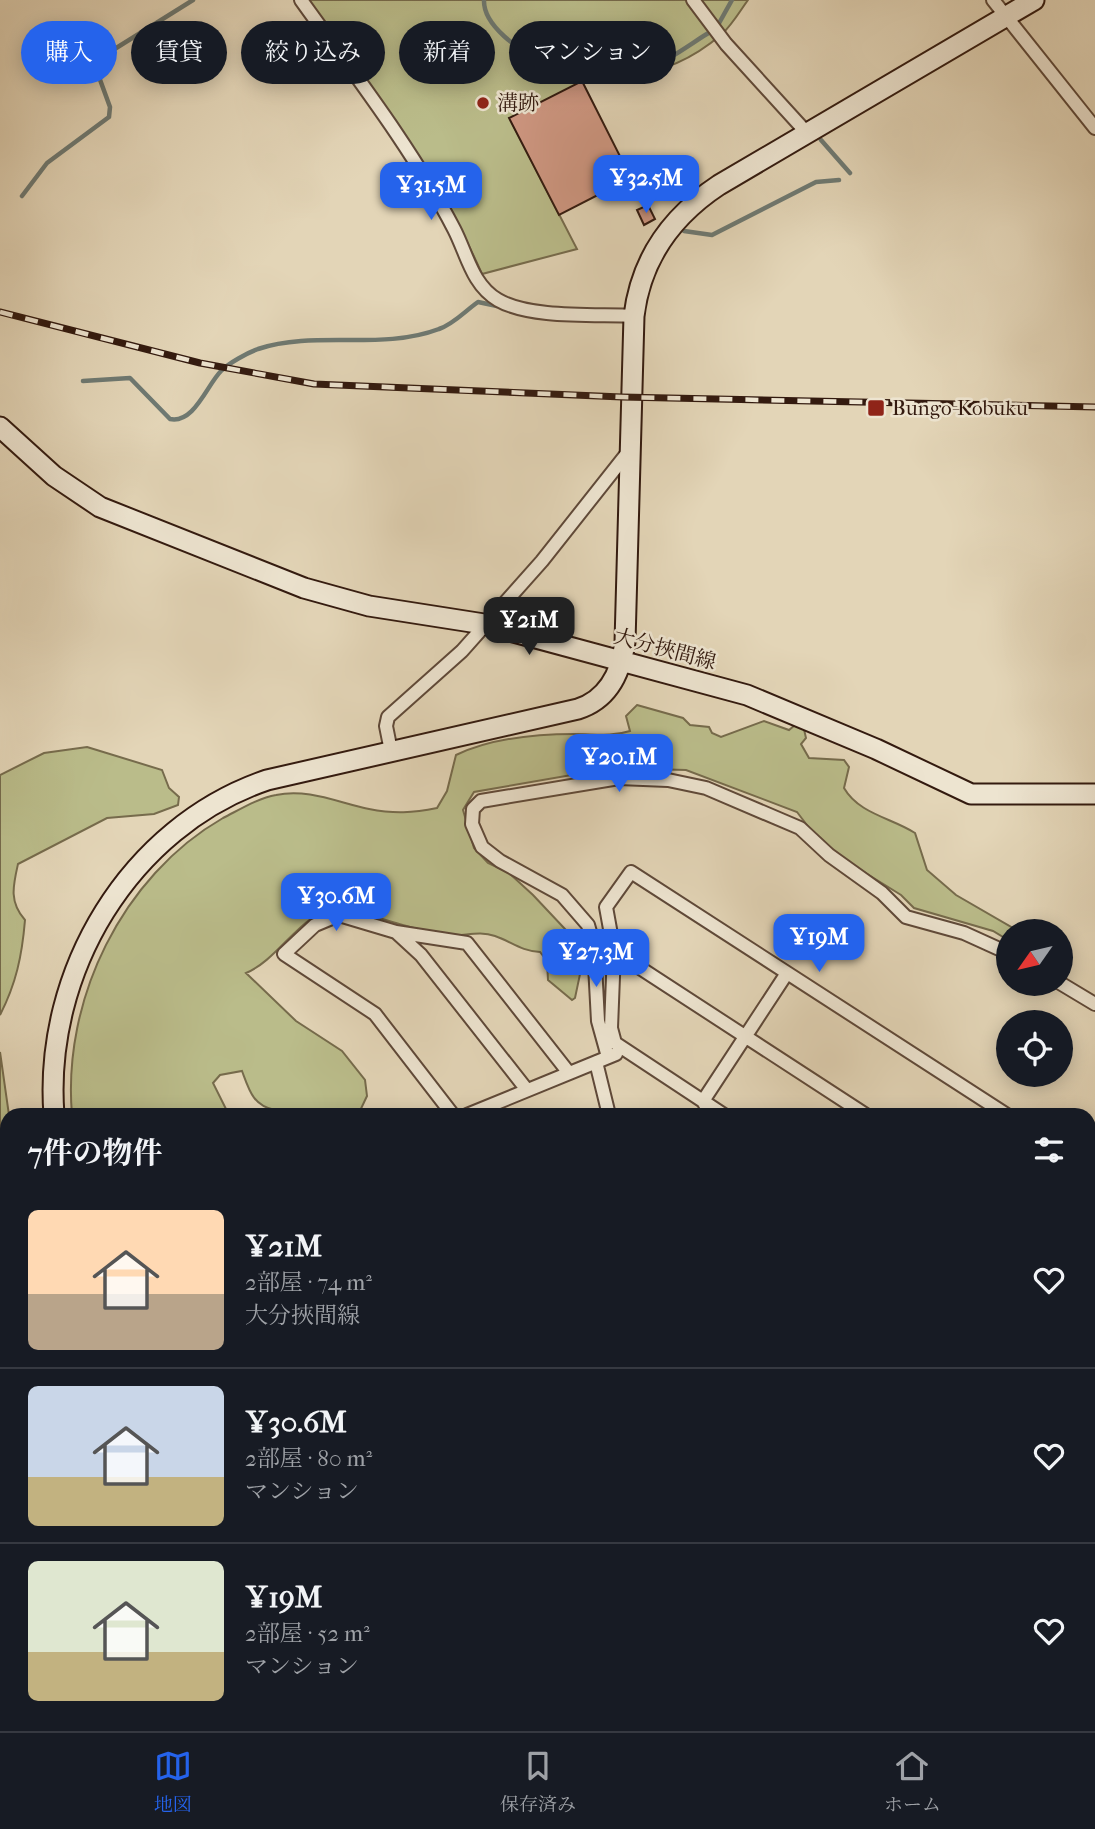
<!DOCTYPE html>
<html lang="ja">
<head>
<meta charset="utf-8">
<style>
	body { margin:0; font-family:"IM FELL French Canon","Noto Serif JP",serif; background:#242831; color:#f1f3f6; height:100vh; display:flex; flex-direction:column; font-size:26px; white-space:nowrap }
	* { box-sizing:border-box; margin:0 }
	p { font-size:23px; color:#9ea1a6 }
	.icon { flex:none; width:38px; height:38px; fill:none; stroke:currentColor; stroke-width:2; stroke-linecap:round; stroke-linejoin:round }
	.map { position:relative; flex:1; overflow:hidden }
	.side { position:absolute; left:0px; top:1108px; width:1096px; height:625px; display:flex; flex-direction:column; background:#171b24; border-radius:21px 21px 0 0; box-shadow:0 4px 18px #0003 }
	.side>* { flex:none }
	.top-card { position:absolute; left:21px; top:21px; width:700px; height:63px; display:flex; gap:14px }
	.needle { width:46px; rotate:236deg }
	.controls { position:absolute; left:996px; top:919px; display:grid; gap:14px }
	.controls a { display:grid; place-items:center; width:77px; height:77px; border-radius:50%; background:#171b24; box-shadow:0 4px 18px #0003; font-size:35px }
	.price { position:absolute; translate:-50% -60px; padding:0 16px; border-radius:14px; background:#2563eb; color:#fff; font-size:23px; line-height:46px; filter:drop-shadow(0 2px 4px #0008) }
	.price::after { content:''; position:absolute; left:50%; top:42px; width:21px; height:16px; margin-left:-10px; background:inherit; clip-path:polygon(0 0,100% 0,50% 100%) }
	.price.selected { background:#222; color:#fff }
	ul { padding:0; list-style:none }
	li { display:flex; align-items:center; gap:21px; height:175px; padding:0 28px }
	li+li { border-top:2px solid #363941 }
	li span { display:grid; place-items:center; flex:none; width:196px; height:140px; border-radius:10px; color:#555 }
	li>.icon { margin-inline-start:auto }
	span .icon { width:84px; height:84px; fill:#fffc; stroke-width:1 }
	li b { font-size:30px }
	h2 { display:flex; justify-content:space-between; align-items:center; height:84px; padding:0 28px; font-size:30px }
	.tag { padding:0 24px; border-radius:32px; background:#171b24; box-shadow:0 4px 18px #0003; font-size:24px; line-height:63px }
	.tag.selected { background:#2563eb; color:#fff }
	.tab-bar { display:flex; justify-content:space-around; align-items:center; height:98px; border-top:2px solid #363941; background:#171b24; font-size:19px; color:#9ea1a6 }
	.tab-bar a { display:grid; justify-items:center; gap:4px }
	.tab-bar .selected { color:#2563eb }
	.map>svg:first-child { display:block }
	.green { fill:#babc8a; stroke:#766b4c; stroke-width:2 }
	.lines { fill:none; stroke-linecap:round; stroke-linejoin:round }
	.stream { stroke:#6e7972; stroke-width:4.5 }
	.building { fill:#cf9782; stroke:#331a0f; stroke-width:2 }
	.street-casing { stroke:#5f4939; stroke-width:16 }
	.secondary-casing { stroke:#331a0f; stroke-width:23 }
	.street { stroke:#ede4d0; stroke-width:12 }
	.secondary { stroke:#ede4d0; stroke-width:19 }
	.rail-casing { stroke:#331a0f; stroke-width:7 }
	.rail { stroke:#ede4d0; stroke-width:4.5; stroke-dasharray:13; stroke-linecap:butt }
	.poi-dot { fill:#8f2418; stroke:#ede4d0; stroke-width:2.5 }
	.labels { text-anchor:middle; stroke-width:5; stroke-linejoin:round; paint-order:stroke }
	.poi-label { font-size:21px; fill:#331a0f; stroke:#ede4d0; text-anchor:start }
	.street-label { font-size:21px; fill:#331a0f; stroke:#ede4d0 }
</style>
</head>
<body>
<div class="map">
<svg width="1095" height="1731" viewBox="0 0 1095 1731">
	<rect width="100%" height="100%" fill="#e3d5b7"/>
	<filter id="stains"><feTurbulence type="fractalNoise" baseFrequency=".00286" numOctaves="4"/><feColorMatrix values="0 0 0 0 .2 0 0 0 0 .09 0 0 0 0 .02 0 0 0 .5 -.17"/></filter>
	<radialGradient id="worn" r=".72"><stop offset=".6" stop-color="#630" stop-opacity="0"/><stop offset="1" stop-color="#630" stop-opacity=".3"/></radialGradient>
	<path class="green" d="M308 0H748C740 11 732 25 722 34 659 88 600 82 526 55L560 71 585 76 582 81 512 123 577 249 482 274C438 174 372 88 308 0Z
		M637 705 683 718 690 725 709 727 712 733 721 737 764 721 789 730 795 725H803L806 738 801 744 809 758 844 760 849 767 844 788C859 814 892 818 915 833L927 870 956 895 1018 931H1008V940L993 931 914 908 901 895 851 864 816 837 797 812 686 770 612 768 474 792 463 810 474 848 488 863 509 873 533 895 581 946 583 960 575 998 572 1000 548 980 547 961 540 952C521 951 512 942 495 936 478 930 463 937 447 935 411 929 376 917 341 906 302 910 280 959 246 973L296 1021 342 1051 365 1080 367 1096 358 1115H277L275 1110C253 1106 249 1090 242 1071L220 1075 213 1083 229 1115H72C62 1000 122 876 223 818 239 810 258 798 276 795 308 788 339 803 369 809 394 814 413 813 437 808L447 791 456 755C491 738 537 734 575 734 595 734 611 737 630 731L626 716Z
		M87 747 162 770 169 788 179 797 178 805 154 814 107 818 18 864C13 886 9 902 25 920 22 956 16 984 0 1015V775L44 753Z
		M0 1052 9 1115 7 1258H0Z"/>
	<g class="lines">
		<path class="stream" d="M484 0C483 26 519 50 541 60 555 67 627 72 643 69 662 66 693 42 710 32
			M718 25 732 0
			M821 140 850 173
			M22 196 47 163 109 117 110 107 95 66 97 60 193 0
			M684 231 712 235 816 182 839 180
			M83 381 130 378 170 419C194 424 207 385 221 371 229 363 247 353 258 349 316 330 381 351 439 329 454 324 465 311 478 302L497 306"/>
	</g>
	<path class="building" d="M582 81 631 178 559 215 509 118Z
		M648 205 655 219 644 225 637 210Z"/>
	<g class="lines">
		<g class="street-casing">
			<path id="street" d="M301 0C354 74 412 148 454 229 467 254 472 285 498 300 531 319 596 314 634 316
				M693 0 726 44 807 133
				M993 0 1095 128
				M391 751 386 726 388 717 462 651 542 561 629 451
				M396 932 467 943 569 1073
				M614 951 866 1115
				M1060 983 1095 1004
				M608 1057 598 1021 594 946 588 925 562 895 500 861 482 847 472 824 473 809 481 801 619 778 668 780 706 788 800 828 829 855 882 893 906 917 964 933 1008 953
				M596 1062 609 1115
				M707 1108 703 1101 787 973
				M453 1115 375 1014 284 954 315 925 339 915 396 932 421 955 527 1090
				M467 1115 616 1054
				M724 1115 615 1043 611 1028 614 951 606 907 631 872 1007 1115
				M1088 1163 1095 1167
				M1088 1252 1095 1256
				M0 1279H7
				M1088 1342 1095 1346
				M1088 1391 1095 1381
				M0 1608 7 1636
				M19 1726 20 1731
				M826 1726 834 1731
				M290 1731 304 1726"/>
		</g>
		<g class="secondary-casing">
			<path id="secondary" d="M0 427 54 476 100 507 304 588 369 606 484 624 747 695 876 749 971 794H1095
				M54 1115C43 972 129 827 267 780L578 709C609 699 621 672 625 642L634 316C641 258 672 216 719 185L1034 0
				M501 1726 504 1731"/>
		</g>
		<use href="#street" class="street"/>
		<use href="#secondary" class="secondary"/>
		<g class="rail-casing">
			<path id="rail" d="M0 312 200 363 314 384 622 397 1095 407"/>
		</g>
		<use href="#rail" class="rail"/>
	</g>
	<g class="poi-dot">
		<circle cx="483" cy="103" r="7"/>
		<rect x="867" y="399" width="18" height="18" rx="3.5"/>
	</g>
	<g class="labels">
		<g class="poi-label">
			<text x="497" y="110">溝跡</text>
			<text x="892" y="415">Bungo-Kobuku</text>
		</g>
		<g class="street-label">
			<text transform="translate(665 649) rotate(15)" y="7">大分挾間線</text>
		</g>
	</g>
	<rect width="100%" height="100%" filter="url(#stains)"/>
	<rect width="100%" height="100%" fill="url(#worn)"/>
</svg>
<div class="controls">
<a><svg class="needle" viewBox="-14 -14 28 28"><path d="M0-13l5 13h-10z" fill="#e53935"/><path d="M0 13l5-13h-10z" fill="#9ea1a6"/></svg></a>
<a><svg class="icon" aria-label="locate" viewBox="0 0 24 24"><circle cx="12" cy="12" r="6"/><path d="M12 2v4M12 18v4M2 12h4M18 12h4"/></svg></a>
</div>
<b class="price" style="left:646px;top:215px">¥32.5M</b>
<b class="price" style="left:431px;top:222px">¥31.5M</b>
<b class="price selected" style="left:529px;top:657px">¥21M</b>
<b class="price" style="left:619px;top:794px">¥20.1M</b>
<b class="price" style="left:336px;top:933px">¥30.6M</b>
<b class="price" style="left:819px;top:974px">¥19M</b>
<b class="price" style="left:596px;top:989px">¥27.3M</b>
<div class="top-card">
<a class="tag selected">購入</a>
<a class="tag">賃貸</a>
<a class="tag">絞り込み</a>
<a class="tag">新着</a>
<a class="tag">マンション</a>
</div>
<section class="side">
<h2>7件の物件<svg class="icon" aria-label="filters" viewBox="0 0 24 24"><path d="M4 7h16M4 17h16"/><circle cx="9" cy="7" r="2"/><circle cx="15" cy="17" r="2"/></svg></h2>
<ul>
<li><span style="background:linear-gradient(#ffd9b3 60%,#b9a48a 0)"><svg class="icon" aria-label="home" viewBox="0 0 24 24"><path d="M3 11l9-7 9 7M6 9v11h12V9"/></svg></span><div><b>¥21M</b><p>2部屋 · 74 m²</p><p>大分挾間線</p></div><svg class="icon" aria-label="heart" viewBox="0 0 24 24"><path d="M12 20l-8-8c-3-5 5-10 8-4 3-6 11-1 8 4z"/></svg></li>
<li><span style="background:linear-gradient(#c9d6e8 65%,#c2b280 0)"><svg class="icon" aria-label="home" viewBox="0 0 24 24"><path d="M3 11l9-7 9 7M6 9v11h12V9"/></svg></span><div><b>¥30.6M</b><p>2部屋 · 80 m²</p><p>マンション</p></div><svg class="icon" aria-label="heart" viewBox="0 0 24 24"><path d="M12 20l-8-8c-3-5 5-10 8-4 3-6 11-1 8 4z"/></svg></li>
<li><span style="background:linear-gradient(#dfe7d0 65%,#c2b280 0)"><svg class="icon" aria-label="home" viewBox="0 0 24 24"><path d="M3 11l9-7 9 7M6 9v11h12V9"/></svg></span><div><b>¥19M</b><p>2部屋 · 52 m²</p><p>マンション</p></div><svg class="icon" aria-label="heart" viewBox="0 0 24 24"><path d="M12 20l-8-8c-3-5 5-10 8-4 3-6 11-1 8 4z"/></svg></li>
</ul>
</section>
</div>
<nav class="tab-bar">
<a class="selected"><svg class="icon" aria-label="map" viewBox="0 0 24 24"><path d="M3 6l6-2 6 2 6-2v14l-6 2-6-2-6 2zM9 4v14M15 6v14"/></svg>地図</a>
<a><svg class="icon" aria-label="saved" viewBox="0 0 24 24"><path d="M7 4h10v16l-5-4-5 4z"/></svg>保存済み</a>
<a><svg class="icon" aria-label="home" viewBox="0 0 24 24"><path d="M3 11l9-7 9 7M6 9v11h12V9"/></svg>ホーム</a>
</nav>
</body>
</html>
